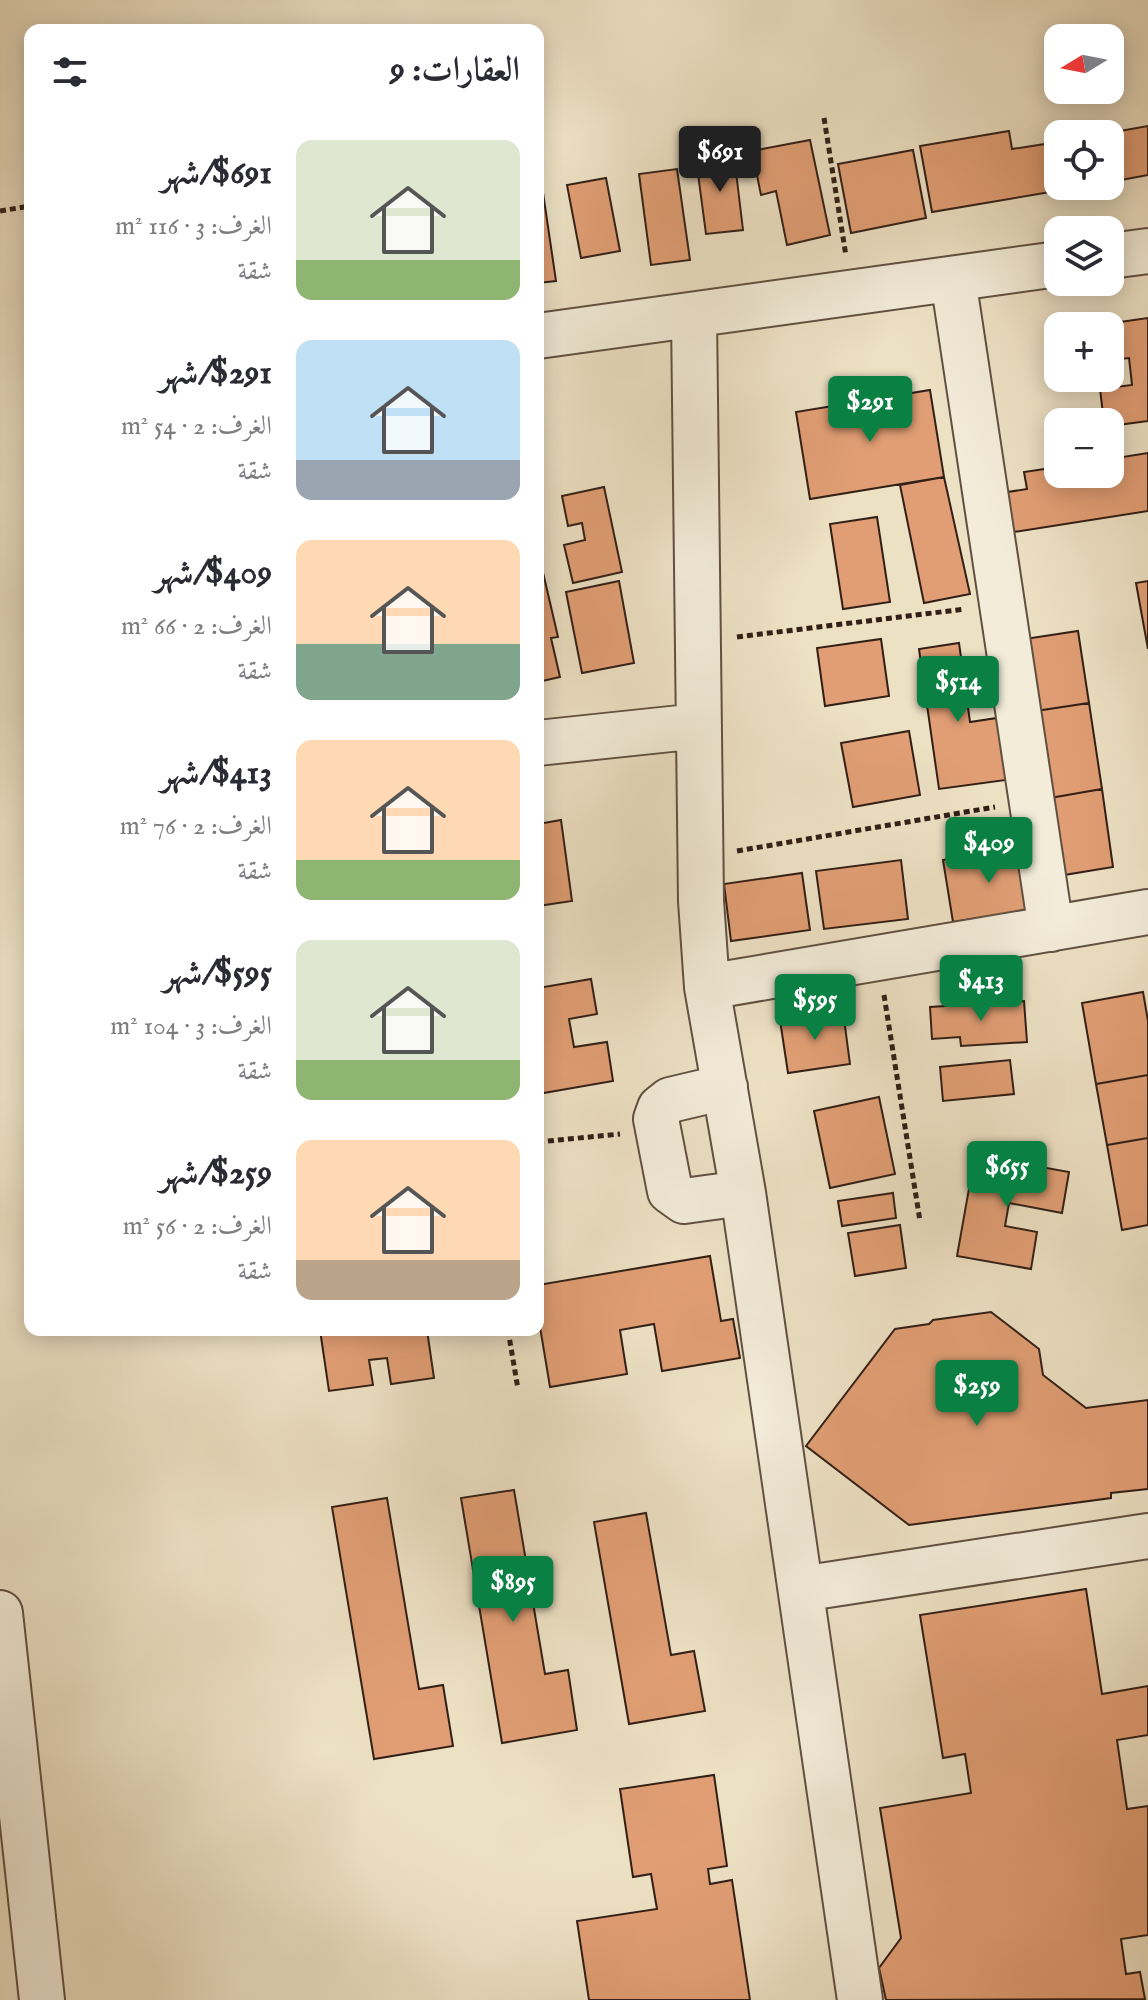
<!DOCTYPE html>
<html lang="ar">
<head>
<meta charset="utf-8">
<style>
	body { margin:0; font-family:"IM FELL English",Amiri,serif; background:#f7f7f7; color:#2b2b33; direction:rtl; height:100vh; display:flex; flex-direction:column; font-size:30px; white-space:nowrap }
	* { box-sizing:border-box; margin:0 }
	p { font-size:26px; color:#7c7c81 }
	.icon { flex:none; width:44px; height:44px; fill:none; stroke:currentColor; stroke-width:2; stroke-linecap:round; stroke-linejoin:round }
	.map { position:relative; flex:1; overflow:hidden; direction:ltr }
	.drawer { position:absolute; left:24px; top:24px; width:520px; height:1312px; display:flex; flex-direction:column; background:#fff; border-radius:16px; box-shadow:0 4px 20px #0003; direction:rtl }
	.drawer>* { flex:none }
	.needle { width:52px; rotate:260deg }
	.controls { position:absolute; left:1044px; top:24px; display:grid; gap:16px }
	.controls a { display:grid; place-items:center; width:80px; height:80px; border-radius:16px; background:#fff; box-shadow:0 4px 20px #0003; font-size:40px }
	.price { position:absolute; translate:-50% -68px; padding:0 18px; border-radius:8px; background:#0b8043; color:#fff; font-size:26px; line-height:52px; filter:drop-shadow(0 2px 4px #0008) }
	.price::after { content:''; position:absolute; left:50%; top:48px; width:24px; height:18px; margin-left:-12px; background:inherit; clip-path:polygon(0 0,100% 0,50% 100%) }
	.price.on { background:#222; color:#fff }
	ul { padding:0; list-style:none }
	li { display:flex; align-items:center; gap:24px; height:200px; padding:0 24px }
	li span { display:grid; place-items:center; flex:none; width:224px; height:160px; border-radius:16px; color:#555 }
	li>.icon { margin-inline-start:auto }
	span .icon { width:96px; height:96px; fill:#fffc; stroke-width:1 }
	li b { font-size:34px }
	h2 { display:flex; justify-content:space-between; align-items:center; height:96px; padding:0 24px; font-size:34px }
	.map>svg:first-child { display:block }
	.building { fill:#e19e74; stroke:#321f17; stroke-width:2 }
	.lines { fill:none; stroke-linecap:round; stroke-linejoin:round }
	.minor-casing { stroke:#615042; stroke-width:48 }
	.path { stroke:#321f17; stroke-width:5; stroke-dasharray:6 4; stroke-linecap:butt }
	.minor { stroke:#f3ecd9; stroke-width:44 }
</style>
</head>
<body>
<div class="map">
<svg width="1148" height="2000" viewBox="0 0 1148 2000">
	<rect width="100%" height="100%" fill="#ede1c4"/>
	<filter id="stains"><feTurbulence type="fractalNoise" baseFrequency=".0025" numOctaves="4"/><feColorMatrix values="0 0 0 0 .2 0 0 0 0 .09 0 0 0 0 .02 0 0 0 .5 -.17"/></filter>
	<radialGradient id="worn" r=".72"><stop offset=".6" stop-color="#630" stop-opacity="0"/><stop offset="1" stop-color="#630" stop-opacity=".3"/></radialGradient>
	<path class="building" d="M1148 126V175L1110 182V134H1103Z
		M1009 131 1012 149 1058 142V186H1086L932 212 920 146Z
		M810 140 830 235 787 245 776 191 761 195 752 151Z
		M913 150 926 218 851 233 838 164Z
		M734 155 743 230 706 234 696 159Z
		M677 169 690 260 651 265 639 174Z
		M606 178 620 251 581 258 567 185Z
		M538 186H542L556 281 538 283Z
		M1148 318V421L1110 426V422H1104L1100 389 1132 385 1129 358 1110 360V326H1092Z
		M930 390 944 477 810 499 796 412Z
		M1148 453V511L1001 534 994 494 1027 489 1024 472 1058 467V474H1110V459Z
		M944 477 970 594 924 603 900 485Z
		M604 487 622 572 573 583 564 545 585 540 582 523 568 526 562 496Z
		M877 517 890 602 843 609 830 524Z
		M538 551 558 637 551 638 560 677 538 682Z
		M619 581 634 663 582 673 566 592Z
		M1148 581V649L1136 583Z
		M1078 631 1089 703 1029 712 1018 640Z
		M881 639 889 696 825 706 817 648Z
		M959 643 970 722 997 718 1006 780 939 789 919 649Z
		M1089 703 1102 789 1044 799 1029 712Z
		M909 731 920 795 853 807 841 743Z
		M1102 789 1113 867 1058 876 1044 799Z
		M561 820 572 901 538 906V824Z
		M1024 847 1035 909 953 922 943 860Z
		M901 860 908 919 824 929 816 871Z
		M802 873 810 930 731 941 724 884Z
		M591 979 597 1014 569 1019 574 1047 607 1042 613 1081 538 1094V988Z
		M1143 992 1148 1021V1075L1096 1084 1082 1003Z
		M1024 1001 1027 1042 961 1046 960 1037 932 1039 930 1007Z
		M843 1011 850 1064 788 1073 780 1020Z
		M1010 1060 1014 1094 943 1101 940 1067Z
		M1148 1075V1138L1107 1145 1096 1084Z
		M879 1097 895 1174 830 1188 814 1111Z
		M1148 1138V1225L1122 1230 1107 1145Z
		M975 1155 1069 1172 1062 1213 1009 1203 1005 1226 1037 1232 1031 1269 957 1256Z
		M893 1193 896 1218 842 1226 838 1201Z
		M900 1225 906 1268 855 1276 848 1233Z
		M710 1256 721 1321 733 1319 740 1358 662 1371 654 1324 620 1330 627 1374 550 1387 538 1315V1285Z
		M991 1312 1039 1349 1043 1375 1086 1408 1148 1400V1489L1111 1493V1498L909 1525 806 1446 895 1329 929 1324 933 1320Z
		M320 1330H427L434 1378 391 1384 387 1358 369 1360 373 1385 329 1391Z
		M514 1490 545 1674 568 1670 577 1730 502 1743 461 1498Z
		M387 1498 419 1689 443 1685 453 1746 374 1759 332 1507Z
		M646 1513 671 1655 694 1651 705 1711 629 1724 594 1522Z
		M1086 1589 1102 1694 1148 1686V1735L1117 1740 1127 1809 1148 1806V1935L1121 1939 1126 1974 1140 1972 1145 1999 886 2000 879 1968 901 1938 880 1808 971 1793 965 1754 943 1758 920 1615Z
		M714 1775 727 1866 708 1869 710 1884 732 1880 750 2000H589L577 1921 657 1909 651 1874 633 1877 620 1789Z"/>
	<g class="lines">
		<g class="minor-casing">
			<path id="minor" d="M1110 256 1148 251
				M953 279 1051 929
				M694 315 701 901 707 987 743 1193 860 2000
				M538 336 1058 264
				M538 743 699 726
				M707 987 1148 912
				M725 1087 670 1100 660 1108 656 1119 670 1191 684 1201 743 1193
				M801 1589 1148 1536
				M0 1613 42 2000"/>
		</g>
		<path class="path" d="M824 118 846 256
			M0 211 30 206
			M737 637 965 609
			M737 851 995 807
			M884 995 920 1221
			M538 1142 620 1134
			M508 1330 518 1389"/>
		<use href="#minor" class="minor"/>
	</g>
	<rect width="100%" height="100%" filter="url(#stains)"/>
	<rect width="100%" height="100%" fill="url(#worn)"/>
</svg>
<div class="controls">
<a><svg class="needle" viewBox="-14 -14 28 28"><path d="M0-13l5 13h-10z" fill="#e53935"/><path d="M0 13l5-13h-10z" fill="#7c7c81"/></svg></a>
<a><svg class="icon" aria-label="locate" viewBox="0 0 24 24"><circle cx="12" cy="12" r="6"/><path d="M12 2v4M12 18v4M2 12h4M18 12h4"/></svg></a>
<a><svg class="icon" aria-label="layers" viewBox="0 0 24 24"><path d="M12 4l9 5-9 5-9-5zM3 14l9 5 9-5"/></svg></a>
<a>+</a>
<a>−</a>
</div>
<b class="price on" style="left:720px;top:194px">$691</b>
<b class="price" style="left:870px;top:444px">$291</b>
<b class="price" style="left:958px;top:724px">$514</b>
<b class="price" style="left:989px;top:885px">$409</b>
<b class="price" style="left:981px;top:1023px">$413</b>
<b class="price" style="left:815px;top:1042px">$595</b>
<b class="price" style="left:1007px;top:1209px">$655</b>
<b class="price" style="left:977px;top:1428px">$259</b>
<b class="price" style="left:513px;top:1624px">$895</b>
<section class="drawer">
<h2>العقارات: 9<svg class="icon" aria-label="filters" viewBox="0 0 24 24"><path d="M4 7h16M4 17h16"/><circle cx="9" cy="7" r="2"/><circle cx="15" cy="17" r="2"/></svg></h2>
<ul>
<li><span style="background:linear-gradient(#dfe7d0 75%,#8fb573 0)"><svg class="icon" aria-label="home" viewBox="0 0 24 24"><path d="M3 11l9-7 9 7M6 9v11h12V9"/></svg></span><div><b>$691/شهر</b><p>الغرف: 3 · 116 m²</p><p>شقة</p></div></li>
<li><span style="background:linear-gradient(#bfe0f5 75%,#9aa5b1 0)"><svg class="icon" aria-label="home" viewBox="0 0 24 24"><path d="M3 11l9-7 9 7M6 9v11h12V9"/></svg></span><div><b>$291/شهر</b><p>الغرف: 2 · 54 m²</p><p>شقة</p></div></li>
<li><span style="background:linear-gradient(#ffd9b3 65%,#7fa58c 0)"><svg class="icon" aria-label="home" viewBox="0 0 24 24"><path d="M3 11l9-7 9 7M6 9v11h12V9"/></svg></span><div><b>$409/شهر</b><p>الغرف: 2 · 66 m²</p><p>شقة</p></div></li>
<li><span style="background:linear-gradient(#ffd9b3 75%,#8fb573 0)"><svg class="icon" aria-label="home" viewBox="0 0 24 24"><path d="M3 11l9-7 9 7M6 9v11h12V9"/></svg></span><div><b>$413/شهر</b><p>الغرف: 2 · 76 m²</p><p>شقة</p></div></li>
<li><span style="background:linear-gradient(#dfe7d0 75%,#8fb573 0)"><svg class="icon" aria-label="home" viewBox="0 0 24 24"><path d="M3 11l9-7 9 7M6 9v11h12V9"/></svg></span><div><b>$595/شهر</b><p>الغرف: 3 · 104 m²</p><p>شقة</p></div></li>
<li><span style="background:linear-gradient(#ffd9b3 75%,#b9a48a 0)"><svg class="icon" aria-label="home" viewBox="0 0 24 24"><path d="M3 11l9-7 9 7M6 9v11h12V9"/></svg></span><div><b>$259/شهر</b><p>الغرف: 2 · 56 m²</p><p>شقة</p></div></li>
</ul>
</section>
</div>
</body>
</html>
